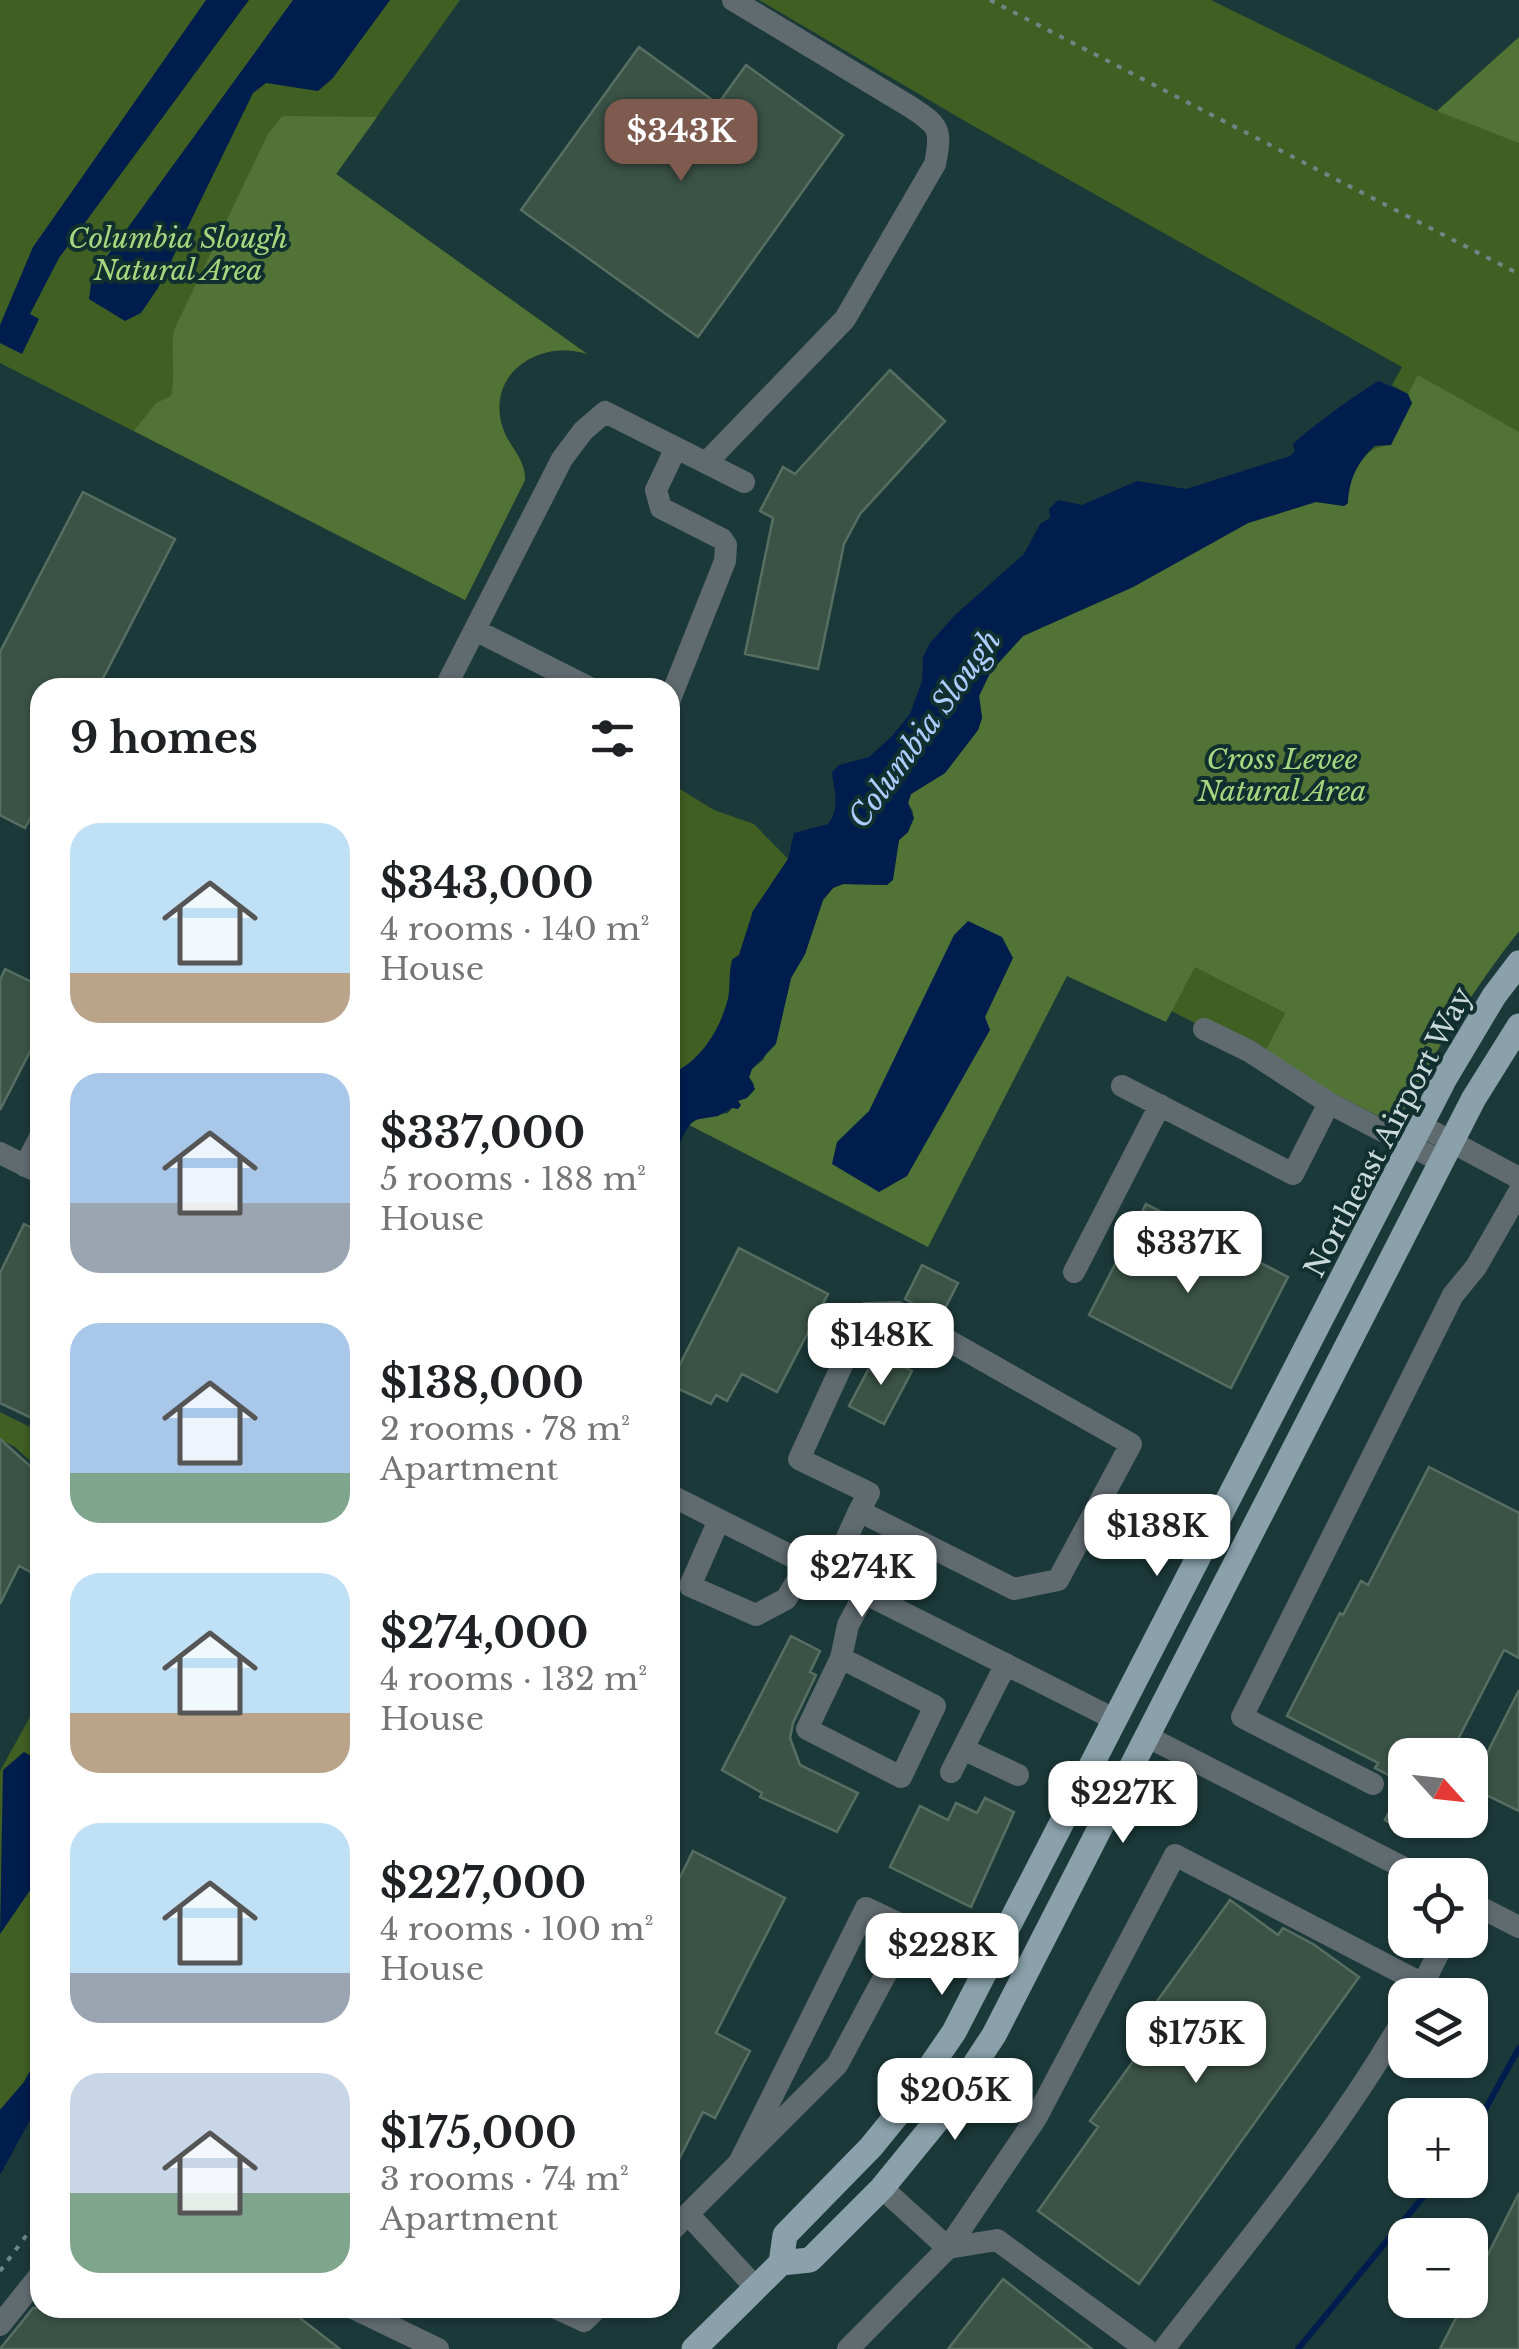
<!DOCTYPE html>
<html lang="en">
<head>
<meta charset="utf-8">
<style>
	body { margin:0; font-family:"Libre Baskerville",serif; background:#f2f2f2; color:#202124; height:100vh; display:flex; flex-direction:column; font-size:38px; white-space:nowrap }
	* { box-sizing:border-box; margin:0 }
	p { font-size:32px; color:#757577 }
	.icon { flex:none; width:55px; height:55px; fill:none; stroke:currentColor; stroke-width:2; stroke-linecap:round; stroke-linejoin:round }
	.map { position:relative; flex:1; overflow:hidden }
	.drawer { position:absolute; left:30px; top:678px; width:650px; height:1640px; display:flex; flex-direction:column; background:#fff; border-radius:30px; box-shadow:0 2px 8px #0004 }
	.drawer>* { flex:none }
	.needle { width:65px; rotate:117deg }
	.controls { position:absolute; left:1388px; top:1738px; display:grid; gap:20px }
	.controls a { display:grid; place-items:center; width:100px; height:100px; border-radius:20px; background:#fff; box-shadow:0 2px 8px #0004; font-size:50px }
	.price { position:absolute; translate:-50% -85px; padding:0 22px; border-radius:20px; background:#fff; color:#222; font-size:32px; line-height:65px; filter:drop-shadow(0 2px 5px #0008) }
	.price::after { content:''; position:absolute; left:50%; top:60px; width:30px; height:22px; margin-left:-15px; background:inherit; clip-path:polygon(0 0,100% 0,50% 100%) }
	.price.selected { background:#7f5a4f; color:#fff }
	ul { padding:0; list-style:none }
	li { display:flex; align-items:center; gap:30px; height:250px; padding:0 40px }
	li span { display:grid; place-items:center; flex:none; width:280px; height:200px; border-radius:30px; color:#555 }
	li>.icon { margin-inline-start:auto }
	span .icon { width:120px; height:120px; fill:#fffc; stroke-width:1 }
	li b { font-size:42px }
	h2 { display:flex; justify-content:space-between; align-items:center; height:120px; padding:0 40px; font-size:42px }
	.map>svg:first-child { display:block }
	.green { fill:#405f23 }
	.forest { fill:#517335 }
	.water { fill:#001d4d }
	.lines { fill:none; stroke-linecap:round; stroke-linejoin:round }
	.stream { stroke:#001d4d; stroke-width:6 }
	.building { fill:#3b5347; stroke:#566f62; stroke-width:2.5 }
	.path { stroke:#6f8686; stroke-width:4; stroke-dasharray:5 8; stroke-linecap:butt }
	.minor { stroke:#606b70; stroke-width:22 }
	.major { stroke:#8aa1ab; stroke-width:25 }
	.labels { text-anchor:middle; stroke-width:8; stroke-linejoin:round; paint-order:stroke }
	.park-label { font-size:28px; font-style:italic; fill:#a6d77f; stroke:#112f2f }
	.street-label { font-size:28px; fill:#cadada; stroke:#112f2f }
	.water-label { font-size:30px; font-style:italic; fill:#accdfd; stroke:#112f2f }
</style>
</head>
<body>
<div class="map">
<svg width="1519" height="2349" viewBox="0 0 1519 2349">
	<rect width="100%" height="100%" fill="#1c3939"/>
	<path class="green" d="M0 0H460L336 174 587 354C543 339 489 370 501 422 505 444 525 457 525 480L465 600 0 363Z
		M759 0H1211L1437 111 1508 47 1519 43V931L1480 980 1449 1029 1285 1013 1262 1057 898 872 1408 394 1392 385 1402 367 970 124Z
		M670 783 714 810 754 824 788 859 753 911 739 956 732 959C728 973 731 986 728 999 720 1030 700 1063 670 1074Z
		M0 1412 40 1432V1470L15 1447 0 1439Z
		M40 1699V2053L24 2082 0 2110V1771Z"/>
	<path class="forest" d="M1519 37V143L1437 111 1508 47Z
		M282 116 377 117 336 174 587 354C543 339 489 370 501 422 506 445 526 457 525 480L465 600 134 431 156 403 171 396C176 373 170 353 174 330L268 134Z
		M1418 375 1519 432V931C1471 992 1432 1056 1396 1125L1262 1057 1285 1013 1195 967 1166 1022 1067 976 928 1247 689 1125 701 1117 728 1113 738 1101 753 1092 754 1084 749 1077 752 1069 763 1060 778 1032 791 978 805 954 823 900 833 888 843 884 887 885 899 840 908 832 913 812 908 803 911 794 945 773 978 730 982 718 979 696 991 671 1023 636 1133 587 1248 523 1316 502 1345 506 1348 503C1349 475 1360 447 1391 445L1412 403 1408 394Z"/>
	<path class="water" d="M206 0H249L59 258 30 314 39 319 22 354 0 343V325L33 247Z
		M293 0H390L333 78 318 91 266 83 253 93 158 288 141 313 125 321 89 299 92 277Z
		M1379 381 1408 394 1412 403 1391 445 1375 446C1357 462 1349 480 1348 503L1344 506 1316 502 1248 523 1133 587 1023 636 991 671 979 696 982 718 978 730 945 773 911 794 908 803 914 818 908 832 899 840 893 880 887 885 843 884 833 888 823 900 805 954 791 978 776 1044 752 1069 749 1077 755 1089 747 1098 738 1101 741 1105 738 1109 732 1108 718 1116 694 1120C674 1142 680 1157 670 1180V1074C700 1063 720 1030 728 999 731 986 728 973 733 959L739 955 753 911 788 859 794 833 828 824C841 806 834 792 832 772L839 765 869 757 891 737 910 714 922 681 923 657 930 643 955 615 1024 554 1040 524 1050 518 1049 509 1058 500 1082 505 1137 481 1186 489 1290 456 1295 451 1293 445C1298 436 1366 387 1379 381Z
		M968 921 1002 937 1013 958 985 1017 990 1030 907 1176 879 1192 832 1164 837 1142 869 1111 954 935Z
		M24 1752 40 1761V1876L0 1934 3 1770Z
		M40 2053V2102L0 2175V2110L24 2082Z"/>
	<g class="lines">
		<path class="stream" d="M1470 2137 1519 2048
			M1298 2349 1437 2180"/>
	</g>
	<path class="building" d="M639 47 718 104 746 65 843 135 698 337 521 210Z
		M890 370 945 421 860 514 844 544 818 669 745 654 773 518 760 511 783 467 795 474Z
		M83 492 175 539 98 688H40V800L25 828 0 815V652Z
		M5 969 40 986V1032L0 1110V980Z
		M1146 1204 1288 1277 1231 1388 1089 1315Z
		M24 1224 40 1232V1422L0 1403V1273Z
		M739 1248 828 1294 777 1392 742 1374 727 1401 716 1395 711 1404 670 1385V1366L677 1370Z
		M922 1265 958 1283 940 1318 905 1299Z
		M877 1353 912 1371 884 1424 849 1406Z
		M0 1439 40 1475V1577L19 1566 0 1604Z
		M1429 1467 1519 1513V1658L1504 1650 1450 1755H1405V1831L1385 1820 1404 1783 1375 1768 1378 1763 1287 1716 1340 1613 1343 1615 1361 1581 1368 1585Z
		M791 1636 820 1651 810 1672 816 1675 793 1723 790 1738 800 1765 858 1793 837 1832 760 1797 762 1793 722 1770Z
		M1519 1690V1811L1470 1787Z
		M985 1798 1014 1812 971 1907 890 1867 920 1806 948 1820 956 1803 977 1813Z
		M693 1851 785 1898 716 2033 750 2051 715 2118 703 2112 670 2177V1897Z
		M1230 1900 1278 1935 1283 1928 1313 1944 1359 1977 1139 2284 1038 2211 1098 2127 1090 2121 1150 2038 1137 2029Z
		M1519 2193V2349H1440L1465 2300H1470V2290Z
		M1003 2279 1092 2349H948Z
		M33 2308H287L340 2349H0Z"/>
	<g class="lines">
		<path class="path" d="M990 0 1519 274
			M0 2271 40 2217"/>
		<path class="minor" d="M706 463 845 319 935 164C942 129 940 126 909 106L733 0
			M475 630 590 688
			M445 688 562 459 583 431 605 412 744 482
			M670 699 725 561 726 545 722 539 661 508 656 490 676 448
			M1204 1029 1249 1051 1329 1103
			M1122 1086 1293 1174 1329 1103 1442 1162
			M1420 1125 1519 1178
			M0 1153 40 1173
			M25 1166 40 1137
			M1074 1272 1160 1105
			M670 1495 1116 1720
			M719 1520 690 1586 756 1615 786 1599 808 1563
			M830 1575 859 1511 1014 1589 1058 1580 1131 1444 898 1312 866 1313 799 1459 869 1493 859 1511
			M841 1658 935 1706 901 1777 807 1729 841 1658 848 1625 865 1593
			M1148 1737 1418 1875
			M963 1749 1018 1775
			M951 1772 1006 1664
			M1373 1784 1242 1717 1453 1295 1476 1267 1519 1192
			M1470 1902 1519 1927
			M688 2214 756 2288
			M670 2232 837 2065 910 1929 866 1908 740 2161
			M948 2248 1036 2118 1175 1855 1423 1984 1445 1940
			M948 2248 997 2240 1146 2349
			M353 2308 438 2349
			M556 2308 584 2321 597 2308
			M0 2325 40 2275
			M848 2349 948 2248 882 2188
			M1164 2349C1247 2241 1337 2135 1405 2016"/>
		<path class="major" d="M781 2263 810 2260 882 2188 940 2117 994 2035 1474 1098 1519 1026
			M694 2349 781 2263 785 2235 871 2147 897 2115 954 2032 1445 1078 1494 996 1519 963"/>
	</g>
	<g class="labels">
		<g class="park-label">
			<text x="178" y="248">Columbia Slough<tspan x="178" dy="32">Natural Area</tspan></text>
			<text x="1282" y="769">Cross Levee<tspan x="1282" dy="32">Natural Area</tspan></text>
		</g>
		<g class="street-label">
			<text transform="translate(1388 1132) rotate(-62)" y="10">Northeast Airport Way</text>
		</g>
		<g class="water-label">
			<text transform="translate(925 729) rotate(-54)" y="10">Columbia Slough</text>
		</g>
	</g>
</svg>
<div class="controls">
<a><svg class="needle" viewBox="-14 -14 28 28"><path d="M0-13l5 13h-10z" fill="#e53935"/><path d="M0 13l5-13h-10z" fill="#757577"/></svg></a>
<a><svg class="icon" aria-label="locate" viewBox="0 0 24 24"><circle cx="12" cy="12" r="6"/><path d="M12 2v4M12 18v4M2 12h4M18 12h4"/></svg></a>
<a><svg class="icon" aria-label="layers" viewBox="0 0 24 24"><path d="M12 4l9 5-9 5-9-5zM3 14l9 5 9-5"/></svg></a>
<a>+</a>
<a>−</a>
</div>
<b class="price selected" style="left:681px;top:184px">$343K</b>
<b class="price" style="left:1188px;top:1296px">$337K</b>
<b class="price" style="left:881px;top:1388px">$148K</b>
<b class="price" style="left:1157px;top:1579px">$138K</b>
<b class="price" style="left:862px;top:1620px">$274K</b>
<b class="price" style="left:1123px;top:1846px">$227K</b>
<b class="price" style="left:942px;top:1998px">$228K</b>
<b class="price" style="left:1196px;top:2086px">$175K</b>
<b class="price" style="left:955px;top:2143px">$205K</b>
<section class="drawer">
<h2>9 homes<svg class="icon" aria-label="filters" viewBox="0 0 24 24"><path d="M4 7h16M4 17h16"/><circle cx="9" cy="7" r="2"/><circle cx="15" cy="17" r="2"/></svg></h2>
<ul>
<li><span style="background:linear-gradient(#bfe0f5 75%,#b9a48a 0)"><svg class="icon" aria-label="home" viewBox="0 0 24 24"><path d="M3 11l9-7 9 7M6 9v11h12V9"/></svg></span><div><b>$343,000</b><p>4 rooms · 140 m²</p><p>House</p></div></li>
<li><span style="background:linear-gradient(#a9c7e8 65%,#9aa5b1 0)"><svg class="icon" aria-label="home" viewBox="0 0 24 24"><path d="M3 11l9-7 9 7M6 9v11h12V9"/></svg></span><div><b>$337,000</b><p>5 rooms · 188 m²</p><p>House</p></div></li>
<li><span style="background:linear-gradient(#a9c7e8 75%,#7fa58c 0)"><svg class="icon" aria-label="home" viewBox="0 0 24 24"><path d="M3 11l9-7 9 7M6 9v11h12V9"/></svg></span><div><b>$138,000</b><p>2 rooms · 78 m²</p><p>Apartment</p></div></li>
<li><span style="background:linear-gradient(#bfe0f5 70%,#b9a48a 0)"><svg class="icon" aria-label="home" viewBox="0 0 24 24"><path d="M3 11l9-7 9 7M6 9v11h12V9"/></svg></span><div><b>$274,000</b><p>4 rooms · 132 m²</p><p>House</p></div></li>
<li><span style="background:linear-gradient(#bfe0f5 75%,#9aa5b1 0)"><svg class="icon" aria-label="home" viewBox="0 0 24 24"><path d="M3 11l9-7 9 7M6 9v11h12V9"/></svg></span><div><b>$227,000</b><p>4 rooms · 100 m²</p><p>House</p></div></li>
<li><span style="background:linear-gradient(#c9d6e8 60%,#7fa58c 0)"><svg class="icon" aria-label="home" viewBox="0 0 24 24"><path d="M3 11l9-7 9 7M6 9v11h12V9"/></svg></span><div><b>$175,000</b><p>3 rooms · 74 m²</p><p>Apartment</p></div></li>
</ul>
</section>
</div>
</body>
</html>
